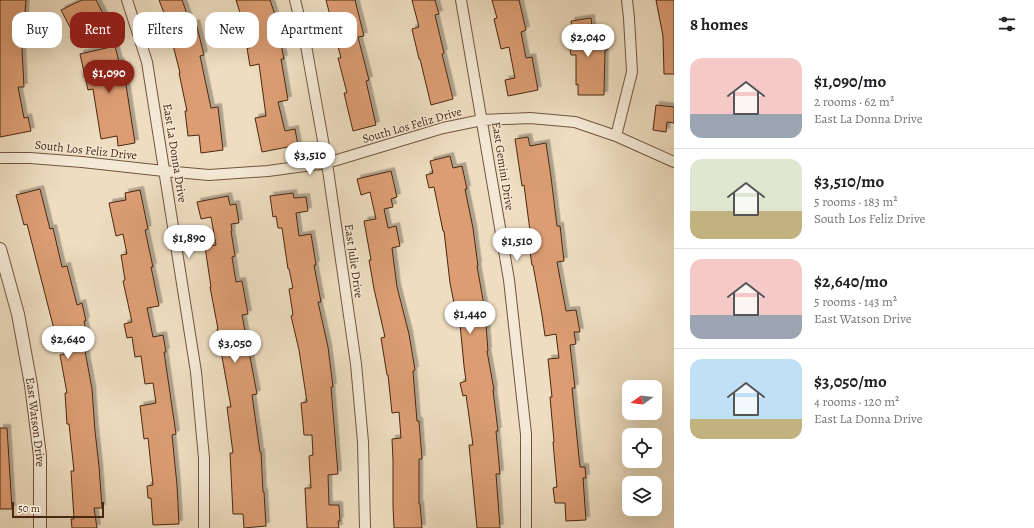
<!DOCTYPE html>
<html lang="en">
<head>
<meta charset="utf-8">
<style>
	body { margin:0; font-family:Alegreya,serif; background:#f6f6f6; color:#202124; height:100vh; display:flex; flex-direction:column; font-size:15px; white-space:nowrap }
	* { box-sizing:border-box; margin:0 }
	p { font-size:13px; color:#757577 }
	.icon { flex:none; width:22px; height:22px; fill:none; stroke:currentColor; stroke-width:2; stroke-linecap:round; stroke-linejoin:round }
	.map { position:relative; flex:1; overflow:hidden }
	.panel { display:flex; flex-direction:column; background:#fff; width:360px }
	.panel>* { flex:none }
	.banner { position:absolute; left:12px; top:12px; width:380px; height:36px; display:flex; gap:8px }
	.needle { width:26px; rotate:256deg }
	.tools { position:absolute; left:622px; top:380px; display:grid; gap:8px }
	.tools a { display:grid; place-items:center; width:40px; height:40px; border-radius:8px; background:#fff; box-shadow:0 4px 16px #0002; font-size:20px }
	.scale { position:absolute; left:12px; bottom:10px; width:92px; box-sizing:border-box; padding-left:4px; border:2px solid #482811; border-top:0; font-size:11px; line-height:14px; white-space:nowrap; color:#482811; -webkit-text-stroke:3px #f4e9d6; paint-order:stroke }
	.price { position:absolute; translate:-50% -34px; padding:0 9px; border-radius:14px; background:#fff; color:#222; font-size:13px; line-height:26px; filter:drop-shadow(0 1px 2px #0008) }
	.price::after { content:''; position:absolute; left:50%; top:24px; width:12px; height:9px; margin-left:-6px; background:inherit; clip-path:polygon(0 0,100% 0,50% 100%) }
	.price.active { background:#8f2418; color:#fff }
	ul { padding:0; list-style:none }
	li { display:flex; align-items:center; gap:12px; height:100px; padding:0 16px }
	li+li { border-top:1px solid #e0e0e0 }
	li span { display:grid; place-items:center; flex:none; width:112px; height:80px; border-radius:12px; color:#555 }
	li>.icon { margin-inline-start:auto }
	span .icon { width:48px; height:48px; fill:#fffc; stroke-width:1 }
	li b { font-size:17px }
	h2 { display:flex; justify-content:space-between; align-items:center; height:48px; padding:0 16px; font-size:17px }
	.tag { padding:0 14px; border-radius:12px; background:#fff; box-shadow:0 4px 16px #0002; font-size:14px; line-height:36px }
	.tag.active { background:#8f2418; color:#fff }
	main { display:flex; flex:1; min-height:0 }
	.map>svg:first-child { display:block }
	.building { fill:#dc9d73; stroke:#482811; filter:url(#shadow) }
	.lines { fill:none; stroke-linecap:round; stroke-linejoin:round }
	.minor-casing { stroke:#72553d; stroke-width:12 }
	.tertiary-casing { stroke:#72553d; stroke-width:14 }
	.minor { stroke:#f4e9d6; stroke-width:10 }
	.tertiary { stroke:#f4e9d6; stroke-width:12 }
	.labels { text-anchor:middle; stroke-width:3; stroke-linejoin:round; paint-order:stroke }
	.street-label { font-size:12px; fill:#482811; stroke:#f4e9d6 }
</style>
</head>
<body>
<main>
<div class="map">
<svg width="674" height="528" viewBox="0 0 674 528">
	<defs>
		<filter id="shadow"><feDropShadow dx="3.5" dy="-3.5" stdDeviation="0" flood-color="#0004"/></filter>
	</defs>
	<rect width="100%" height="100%" fill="#eeddc0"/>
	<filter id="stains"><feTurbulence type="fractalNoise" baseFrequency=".005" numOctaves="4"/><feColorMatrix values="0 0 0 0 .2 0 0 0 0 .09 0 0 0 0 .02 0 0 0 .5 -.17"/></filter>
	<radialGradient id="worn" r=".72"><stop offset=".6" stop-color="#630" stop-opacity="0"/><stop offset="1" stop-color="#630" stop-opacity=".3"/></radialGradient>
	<path class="building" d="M0 0H26L22 50 24 87H18L24 118 28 117 31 131 0 137Z
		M82 0H96L108 23 80 37 76 29 72 31 61 10Z
		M159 0H182L191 25 196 23 204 55 200 56 211 108 218 107 223 150 201 153 199 135 188 136 185 111H187L179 73H180L167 21Z
		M236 0H270L275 15 284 59H281L288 100 278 102 285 131 295 129 298 145 262 152 255 118 266 116 259 64 250 66 247 48H250L245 22H243Z
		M326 0H355L364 36 358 37 369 80 366 81 376 125 353 131 344 93H347L338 58H341Z
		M412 0H435L439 14 435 15 444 53 442 54 453 99 431 105 420 59H419L412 29 419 27Z
		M492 0H519L526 30 521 32 526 58 532 57 538 90 508 96 505 80 515 78 509 47 501 49 494 19 497 18Z
		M656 0H674V74H664L663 36Z
		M591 18 593 35 605 34 607 50H605L604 95H578V84L576 85V55H571L568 37 573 36 571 21Z
		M115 46 119 62 120 61 126 85 135 143 118 146 117 136 101 139 93 89 88 90 80 54Z
		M656 105 674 107V123L667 122 666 132 653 130Z
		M528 137 530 146 546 143 551 177 557 226H560L564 261 557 262 566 311 576 310 580 332H574L576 344 570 345 575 388H572L580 467H585L586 478H583L586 520 566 521 565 503H555L553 488 557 487 553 442H554L550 397H552L548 359 559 358 556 334 545 336 542 315 533 265H532L527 231H530L524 185 522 186 515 139Z
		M450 156 453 168 462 166 467 189H465L473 228 478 266H477L485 311 488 351H487L494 390H493L498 431H496L500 474H496L500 528H477L469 445H473L466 395 463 396 460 383 466 381 464 366 459 313H456L450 283 444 231H443L434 187 429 188 426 175 433 173 430 161Z
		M391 171 397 197 391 199 393 207 384 209 388 228 396 226 400 246 392 248 397 287 409 334 415 370 413 371 417 421H419L422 459H419V504H420L422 528H394L393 506V460L392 439 401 438 399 412 392 413 388 375H387L381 338 385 337 374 289 369 260H371L364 221 376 219 370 192 361 195 357 179Z
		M40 189 50 229 53 228 62 267 67 266 77 305 82 303 86 321H84L88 339 83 340 92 389 95 431 99 466 102 508H94L97 528H72L71 519H74L71 471H74L69 424H67L65 393H67L60 355 70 353 65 330 55 333 27 224 24 225 16 195Z
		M140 190 148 229 145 230 153 267H151L159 306 147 308 153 337 163 335 166 352H164L176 434 172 435 177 485 179 524 153 525 151 498H148L147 486 153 485 148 438 144 439 140 406 156 403 153 383 145 384 141 356 135 357 132 337 127 338 124 324 132 322 123 281 125 280 121 255 127 254 123 234 116 236 109 203 126 200 125 193Z
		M293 193 294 198 306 197 308 211 296 213 299 236 311 234 316 265H314L321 302H318L328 347 333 387H331L338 474 328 475 329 505H339L340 521H338L339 528H307L305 488H311L309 456 313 455 312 435H304L301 403 307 402 299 350 291 316 293 315 289 289 293 288 289 269H288L282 228H278L276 216 273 217 270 196Z
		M228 196 230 205 236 204 239 223 231 224 232 231H231L235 256 232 257 236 282 242 281 248 314 242 315 257 394 252 395 260 452H261L263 492H264L266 526 244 528 243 514H233L230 453H233L227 407H231L217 329H218L210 287H211L205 247 216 245 211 217 201 219 197 202Z
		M0 428H7L12 509H0Z"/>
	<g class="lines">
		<g class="minor-casing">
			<path id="minor" d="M127 0 147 62 196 372 204 458V528
				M295 0 305 40 327 163 356 364 363 442 365 528
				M461 0 509 280 526 434V528
				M627 0 629 18 632 72 616 136 674 162
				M0 158H30L82 162 164 171 209 175 268 171 327 163 443 128 482 120 530 118 575 122 616 136"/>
		</g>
		<g class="tertiary-casing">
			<g id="tertiary">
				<path id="s1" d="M0 249 18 314 31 385 40 456V528"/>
			</g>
		</g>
		<use href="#minor" class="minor"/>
		<use href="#tertiary" class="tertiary"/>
	</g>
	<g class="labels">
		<g class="street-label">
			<text transform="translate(412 125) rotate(-16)" y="4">South Los Feliz Drive</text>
			<text transform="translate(86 150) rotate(6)" y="4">South Los Feliz Drive</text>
			<text transform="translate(175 153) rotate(81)" y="4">East La Donna Drive</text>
			<text transform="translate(503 166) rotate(81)" y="4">East Gemini Drive</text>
			<text transform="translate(354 261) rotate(82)" y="4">East Julie Drive</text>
			<text dy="4" stroke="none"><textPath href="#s1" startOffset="177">East Watson Drive</textPath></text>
		</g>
	</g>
	<rect width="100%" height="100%" filter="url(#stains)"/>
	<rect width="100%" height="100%" fill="url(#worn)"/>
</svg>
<div class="tools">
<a><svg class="needle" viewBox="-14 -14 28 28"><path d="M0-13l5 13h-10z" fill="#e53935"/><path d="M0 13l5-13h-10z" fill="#757577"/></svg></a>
<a><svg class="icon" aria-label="locate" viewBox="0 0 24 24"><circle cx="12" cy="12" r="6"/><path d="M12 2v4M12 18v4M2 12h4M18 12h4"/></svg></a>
<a><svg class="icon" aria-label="layers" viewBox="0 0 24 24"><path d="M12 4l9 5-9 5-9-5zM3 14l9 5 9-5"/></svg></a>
</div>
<div class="scale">50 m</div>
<b class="price" style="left:588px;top:58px">$2,040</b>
<b class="price active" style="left:109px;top:94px">$1,090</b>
<b class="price" style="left:310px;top:176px">$3,510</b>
<b class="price" style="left:189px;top:259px">$1,890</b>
<b class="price" style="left:517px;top:262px">$1,510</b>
<b class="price" style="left:470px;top:335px">$1,440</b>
<b class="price" style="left:68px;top:360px">$2,640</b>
<b class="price" style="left:235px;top:364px">$3,050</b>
<div class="banner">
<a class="tag">Buy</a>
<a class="tag active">Rent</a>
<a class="tag">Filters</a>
<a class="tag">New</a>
<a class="tag">Apartment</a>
</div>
</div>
<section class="panel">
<h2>8 homes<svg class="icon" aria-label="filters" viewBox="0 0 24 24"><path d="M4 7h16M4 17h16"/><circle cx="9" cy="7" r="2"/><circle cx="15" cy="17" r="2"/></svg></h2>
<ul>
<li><span style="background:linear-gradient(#f6c9c9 70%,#9aa5b1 0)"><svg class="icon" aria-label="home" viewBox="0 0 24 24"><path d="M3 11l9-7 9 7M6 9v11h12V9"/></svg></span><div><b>$1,090/mo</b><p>2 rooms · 62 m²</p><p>East La Donna Drive</p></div></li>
<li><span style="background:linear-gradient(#dfe7d0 65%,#c2b280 0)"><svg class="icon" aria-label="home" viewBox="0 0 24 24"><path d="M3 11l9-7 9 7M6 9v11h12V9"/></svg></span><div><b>$3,510/mo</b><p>5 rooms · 183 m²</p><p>South Los Feliz Drive</p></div></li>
<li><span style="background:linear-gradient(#f6c9c9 70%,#9aa5b1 0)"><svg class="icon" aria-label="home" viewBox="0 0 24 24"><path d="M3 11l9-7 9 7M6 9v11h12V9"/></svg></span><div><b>$2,640/mo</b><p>5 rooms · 143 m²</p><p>East Watson Drive</p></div></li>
<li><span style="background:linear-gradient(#bfe0f5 75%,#c2b280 0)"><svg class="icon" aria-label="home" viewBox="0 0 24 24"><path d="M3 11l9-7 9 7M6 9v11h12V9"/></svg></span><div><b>$3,050/mo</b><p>4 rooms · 120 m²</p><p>East La Donna Drive</p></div></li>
</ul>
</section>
</main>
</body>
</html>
